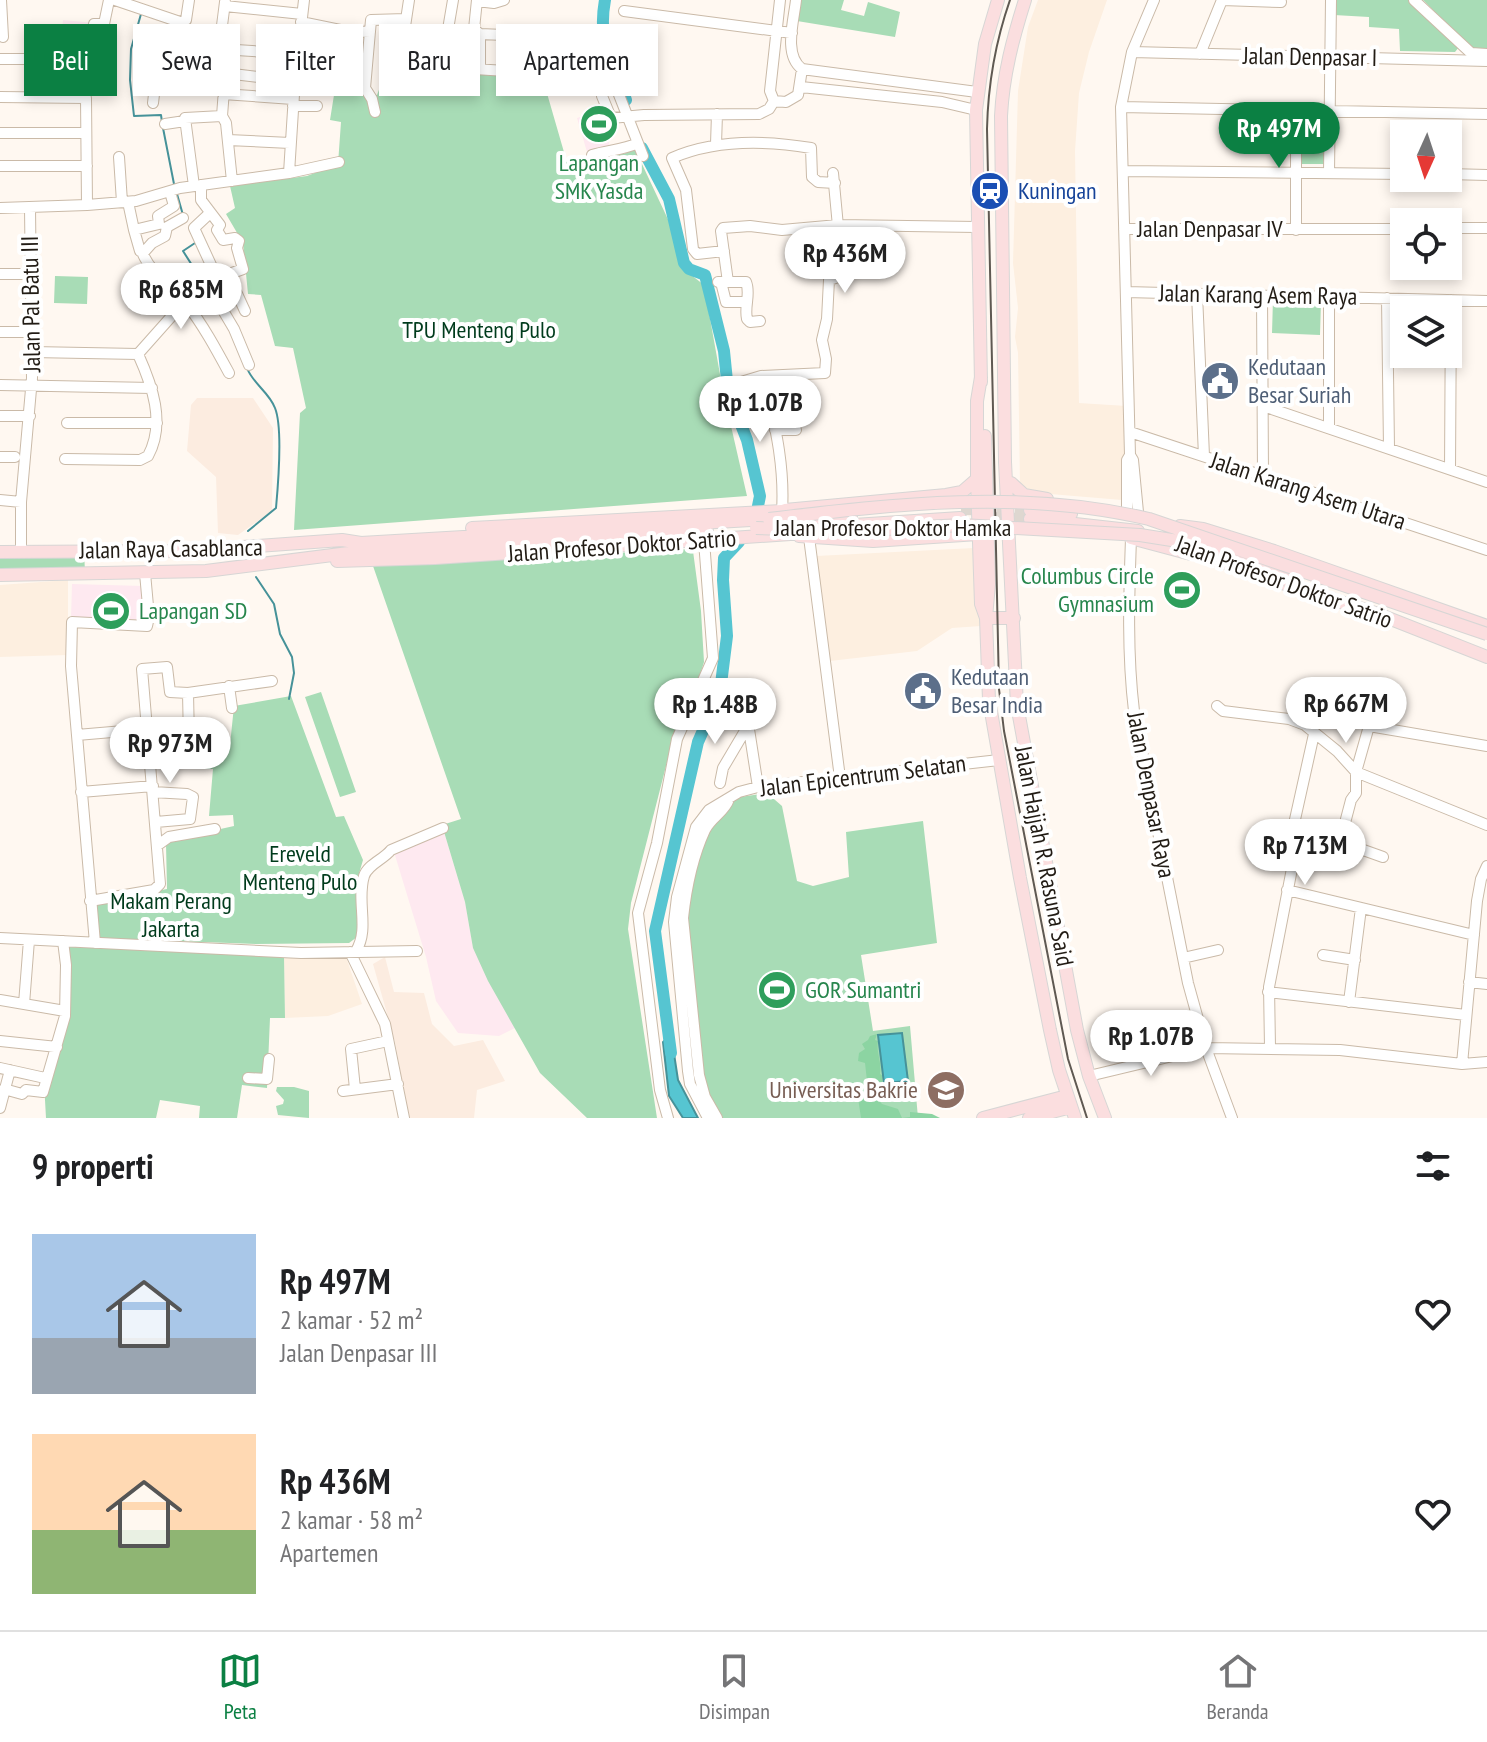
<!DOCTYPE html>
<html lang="id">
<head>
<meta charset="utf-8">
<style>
	body { margin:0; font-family:"PT Sans Narrow",sans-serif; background:#f6f6f6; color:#202124; height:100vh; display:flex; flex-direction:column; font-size:30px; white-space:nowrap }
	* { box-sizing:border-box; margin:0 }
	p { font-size:26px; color:#757577 }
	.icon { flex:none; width:44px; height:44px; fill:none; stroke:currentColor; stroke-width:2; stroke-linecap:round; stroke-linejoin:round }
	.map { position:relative; height:1118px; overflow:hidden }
	.drawer { display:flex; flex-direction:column; background:#fff; flex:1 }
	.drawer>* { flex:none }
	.top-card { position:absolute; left:24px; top:24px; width:800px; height:72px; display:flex; gap:16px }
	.needle { width:52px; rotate:183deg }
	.fabs { position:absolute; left:1390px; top:120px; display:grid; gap:16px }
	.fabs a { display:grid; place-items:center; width:72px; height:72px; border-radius:0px; background:#fff; box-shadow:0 4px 12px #0003; font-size:40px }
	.price { position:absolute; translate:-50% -68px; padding:0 18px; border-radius:28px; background:#fff; color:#222; font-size:26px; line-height:52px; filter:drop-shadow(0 2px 4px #0008) }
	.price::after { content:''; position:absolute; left:50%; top:48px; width:24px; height:18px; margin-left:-12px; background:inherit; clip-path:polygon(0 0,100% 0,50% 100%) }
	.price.active { background:#0b8043; color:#fff }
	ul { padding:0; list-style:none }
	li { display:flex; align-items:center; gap:24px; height:200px; padding:0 32px }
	li span { display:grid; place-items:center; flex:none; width:224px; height:160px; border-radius:0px; color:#555 }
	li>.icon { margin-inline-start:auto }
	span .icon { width:96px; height:96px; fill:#fffc; stroke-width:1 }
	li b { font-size:34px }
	h2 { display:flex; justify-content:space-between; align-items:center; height:96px; padding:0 32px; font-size:34px }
	.chip { padding:0 28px; border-radius:0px; background:#fff; box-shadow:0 4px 12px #0003; font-size:28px; line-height:72px }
	.chip.active { background:#0b8043; color:#fff }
	.tab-bar { display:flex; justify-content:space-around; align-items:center; height:112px; border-top:2px solid #e0e0e0; background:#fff; font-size:22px; color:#757577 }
	.tab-bar a { display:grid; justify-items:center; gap:4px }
	.tab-bar .active { color:#0b8043 }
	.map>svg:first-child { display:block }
	.built { fill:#fdefe0 }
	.industrial { fill:#fcece0 }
	.education { fill:#fee9f0 }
	.green { fill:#a8dcb6 }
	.forest { fill:#8cd4a2 }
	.water { fill:#56c5d1; stroke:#469299; stroke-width:2 }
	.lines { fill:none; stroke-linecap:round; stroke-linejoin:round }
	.stream { stroke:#469299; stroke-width:2 }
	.river { stroke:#56c5d1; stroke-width:12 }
	.major-tunnel { stroke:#ded7d0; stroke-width:12; stroke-dasharray:12 6; stroke-linecap:butt }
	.minor-casing { stroke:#cabaa8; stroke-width:12 }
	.major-casing { stroke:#d7d6d5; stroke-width:14 }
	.minor { stroke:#fff; stroke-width:10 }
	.major { stroke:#fbdedf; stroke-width:12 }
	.tram { stroke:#5f5952; stroke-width:2 }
	.major-bridge-casing { stroke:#d7d6d5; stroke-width:14; stroke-linecap:butt }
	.major-bridge { stroke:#fbdedf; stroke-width:12 }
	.labels { text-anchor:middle; stroke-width:8; stroke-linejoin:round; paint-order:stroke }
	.street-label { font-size:24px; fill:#221c15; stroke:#fff }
	.leisure-label { font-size:24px; fill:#27864d; stroke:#fff; text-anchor:start }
	.transit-label { font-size:24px; fill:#164399; stroke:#fff; text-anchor:start }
	.park-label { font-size:24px; fill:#003b1c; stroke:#fff }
	.service-label { font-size:24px; fill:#4e5e75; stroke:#fff; text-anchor:start }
	.education-label { font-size:24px; fill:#785e54; stroke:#fff; text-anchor:end }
</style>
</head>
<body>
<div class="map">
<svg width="1487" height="1118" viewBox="0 0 1487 1118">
	<rect width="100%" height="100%" fill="#fff8f1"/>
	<path class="built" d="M1038 0H1107L1089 52 1079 93 1075 151 1079 403 1127 406 1122 500 1026 492 1020 485 1018 353 1015 337 1018 308 1013 263 1018 91 1028 27Z
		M974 548 981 626 952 628 917 651 830 661 816 556Z
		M68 580V655L0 657V585Z
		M284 957H346L362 1004 328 1016 285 1018Z"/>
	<path class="industrial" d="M197 398H253L273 428 272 511 238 535 218 533 216 477 187 451 191 405Z
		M385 957 394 992 424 993 432 1024 454 1046 483 1040 505 1081 477 1090 474 1118H409L395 1042 373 964Z"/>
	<path class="education" d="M63 20 95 23 93 49 60 46Z
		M604 110 610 128 609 146 587 152 577 118Z
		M72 584 143 586 142 620 71 618Z
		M444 832 465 902 473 948 515 1028 499 1036 458 1033 436 1001 426 957 394 852Z"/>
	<path class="green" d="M800 0H844L841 10 864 16 868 2 900 12 895 37 797 21Z
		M1334 0H1409L1459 47 1455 52 1400 51 1399 29 1369 27V17L1334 15Z
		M1423 0H1487V50L1472 48Z
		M408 68 480 69 542 76 568 166 609 153 624 154 634 147 673 230 681 267 704 285 723 391 747 496 294 530 300 413 306 408 293 348 275 346 261 295 248 294 243 243 226 214 235 208 230 186 307 176 338 164 341 122 330 120 334 95H377L380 87 388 85 393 70 402 71Z
		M1297 114 1325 115V164H1297Z
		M55 276 88 277 87 304 54 303Z
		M1273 299 1321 301 1320 335 1272 333Z
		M689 549 693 551 701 611 704 662 699 678 676 727 631 903 628 929 657 1118H587L540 1073 488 981 473 948 465 902 442 825 461 819 373 566Z
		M84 551 85 572 0 575V552Z
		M321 692 356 792 340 797 305 697Z
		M291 696 336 817 344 816 363 860 358 877 357 937 349 943 256 944 98 938 94 903 167 889 166 844 171 840 234 826 233 815 209 816 213 769 194 768V745H230L234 706Z
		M767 793 782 806 797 881 813 886 849 877 846 832 923 821 937 943 861 955 873 1031 910 1026 918 1118H719L699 1090 679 926 686 878 714 815 740 797Z
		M70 947 284 956 285 1018H270L267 1088 242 1085 237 1118H199L200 1106 160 1100 156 1118H46L44 1082 66 1026Z
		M277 1087H294L309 1091V1118L278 1115 276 1106 283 1104 284 1100 276 1091Z"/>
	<path class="forest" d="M877 1034 875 1040 878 1041C876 1053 882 1062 880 1074L883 1076 882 1085 875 1087 876 1097 882 1104 898 1109 902 1118 910 1117V1112L932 1114 940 1118H861L857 1091 867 1081 865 1063 858 1061 859 1053 865 1049 862 1044 868 1040 870 1036Z"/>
	<path class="water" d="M902 1033 908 1081 884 1083 878 1035Z
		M671 1034 678 1080 698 1118H683L669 1096 663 1042Z"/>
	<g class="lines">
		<path class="stream" d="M141 14 131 49 130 80 134 116 161 115 162 122
			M163 128 174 184
			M177 194 183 215
			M195 243 183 251 204 284
			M247 368C253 384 269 392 275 408 283 428 278 486 276 508L248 531
			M256 577 274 604 280 634 292 657 294 673 289 699"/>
		<path class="river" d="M605 0C597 44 613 60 626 100
			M642 148 669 199 684 263 689 269 705 275 724 351 728 391 747 440 760 496 757 511
			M671 1053 655 931 698 742 720 692 727 636 723 580 724 558 739 542"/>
		<path class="major-tunnel" d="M961 509 1030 510
			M977 518 1030 519"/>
		<g class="minor-casing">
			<path id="minor" d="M1 0 3 37
				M115 0 180 22 186 20 189 0
				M409 0 404 33 446 41 453 0
				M477 0 474 29 480 34V69
				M796 0C794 20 783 55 802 69
				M1222 0 1281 2
				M1414 0 1471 53 1487 54
				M477 1 494 3 504 0
				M225 6 302 14
				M624 11 792 33
				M301 22 345 31 370 32
				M92 32 94 24H104L109 0
				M480 34 548 37
				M446 41 443 67 539 73 605 59 643 156
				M172 43 190 47 298 54
				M598 44 605 59
				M219 49 225 2
				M227 50 222 116 226 123 232 181
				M1132 52 1487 61
				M1200 54 1222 0
				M0 59H31
				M418 65 443 67
				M802 69 977 92
				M225 73 267 78 271 53
				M295 79 341 88H365
				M801 87 942 102 976 110
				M365 88 371 20 406 19
				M365 88 372 99 375 112
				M223 94 293 99
				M602 96 611 118 644 115 759 114 769 109 774 101
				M0 97 86 98 87 205
				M31 97V59L40 30
				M774 101 770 91 780 0
				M774 101 786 102 798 95 802 69
				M153 103 157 69H163L177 22
				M293 106H317
				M1121 107 1487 114
				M1296 111V230
				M165 124 185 121
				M0 133H86
				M228 140 290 143
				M716 144 717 114
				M592 155C608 150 623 150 638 143
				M119 157 122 202
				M0 166H87
				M1123 171 1404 174
				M289 173 295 79 304 0
				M1329 173 1331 0
				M1448 174 1487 175
				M194 186 185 118 222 116
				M128 202 134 230 159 224 158 216 174 206 170 192
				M0 208 87 205 136 201 180 188 289 173 339 162
				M210 213 194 228 217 278
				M1448 228H1487
				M1124 229H1404
				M134 230 140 251 144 252 152 243 165 236 167 227 183 218
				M724 251 697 254 693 249 686 190 672 158C716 139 764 140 811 148L812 177 818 182 835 183
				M142 252C152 276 171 284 186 303 203 325 216 349 229 373
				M189 273 200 291
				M230 273 233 285 245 311
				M0 274H30
				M718 282H746C751 294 744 306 747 319L750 322 760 321
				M721 282 726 302H746
				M728 282 721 231 723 228 750 226 782 230 838 225 977 227
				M208 285 234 329 249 365
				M1126 292 1487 301
				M1197 294 1204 456
				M1262 295 1263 476
				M1387 298 1389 448
				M0 332H31
				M32 352 138 354C152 385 166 423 148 456L140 460 65 459
				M138 354 178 309 213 280 243 269 237 248 239 241 235 238 223 240 217 230 220 225 201 200V185
				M764 376C774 422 785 464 782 511
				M0 385 152 388
				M737 390 741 382 761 376 825 373 826 359 822 340 827 319 829 280 845 275 842 269 833 173
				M1263 406 1487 482
				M0 416H30
				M67 423H157
				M1329 428V297
				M775 430H796
				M1130 432 1487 550
				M0 457H15
				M1450 469 1451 300
				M0 500 21 502
				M1127 510V460L1130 455
				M1138 512 1133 460 1130 455 1121 107 1132 52 1154 0
				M809 537 840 778
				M1131 538C1129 596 1127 653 1134 711L1188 983 1206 1048 1232 1118
				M21 552V502L32 378 30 208
				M229 686 232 708
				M744 697 758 787
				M1217 706 1223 711 1289 719 1305 725 1337 751 1356 772 1487 825
				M1305 725 1324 700 1369 726 1487 746
				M77 735 147 729 169 738 189 740 188 693
				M720 783 723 768 749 724
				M81 792 153 786
				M153 792 187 794 193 797 190 819 156 822
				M1294 832 1338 841 1383 857
				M1340 842 1351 800 1356 793V772L1369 726
				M158 845 169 837 215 829
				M1287 890 1474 935
				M90 901 154 890 160 884 142 669 167 667 170 692 188 693 272 681
				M0 938 301 953 417 951
				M95 943 71 666 72 622 147 626 149 617 145 573
				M356 951C370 928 356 902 364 876 368 864 383 860 391 850L443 828
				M350 952 385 1024 404 1118
				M1323 955 1355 960
				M1183 958 1218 950
				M1469 982 1487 984
				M1268 992 1466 1015
				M0 1000 65 1011
				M1349 1002 1361 908
				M24 1004 29 940
				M0 1041 57 1047
				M1270 1047 1269 987 1296 848 1294 824 1314 734
				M1462 1064 1477 901 1481 879 1487 866
				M0 1068 45 1078
				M1089 1076 1206 1048 1340 1050 1462 1064 1487 1062
				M248 1078 267 1079 269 1059
				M4 1089 22 1094 26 1090 43 1092 65 1016 66 965 63 941
				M355 1089 351 1049 388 1041
				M343 1091 398 1084
				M0 1108 10 1070
				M668 1118 660 1090 638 913 657 843 677 739 713 658 704 541
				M708 1118 690 1084 688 1071 674 922 677 897 696 827 709 810 739 792 758 787 999 760
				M717 1118 705 1097 699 1075 683 918C686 890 693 856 705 830 711 817 725 812 729 799"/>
		</g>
		<g class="major-casing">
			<path id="major" d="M1025 0C1013 38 1003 75 1001 116L1005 462 1017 705 1077 1030 1089 1076 1105 1118
				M981 377 977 401V479L980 574 981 604 986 618 989 700 1020 878 1050 1030 1059 1070 1075 1118
				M981 382 976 110 985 44 998 0
				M985 436 989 584 986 618H1014
				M1011 483 1024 495 1047 499
				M785 510 946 495 962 492 977 479
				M1030 510 1071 514
				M1030 519 1138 531
				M839 526 960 518
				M1180 526 1203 529 1274 551 1487 626
				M472 528 782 511 812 520 851 517
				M799 536 873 541 978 534
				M1131 538 1191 554
				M1185 548 1247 571
				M0 552 186 551 342 540 361 543 769 519
				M337 561 435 558 805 533
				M0 575 206 571 372 550 707 531
				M1276 581 1378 614 1487 657
				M983 1118 1067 1096
				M1029 1118 1071 1107"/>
		</g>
		<use href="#minor" class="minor"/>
		<use href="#major" class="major"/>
		<path class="tram" d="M1010 0C995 43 988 84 987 129L999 689 1004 731 1068 1059 1087 1118"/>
		<g class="major-bridge-casing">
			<path id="major-bridge" d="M769 519C895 504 1024 489 1149 519L1487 634
				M756 528 846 531 962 525 1140 535 1178 541 1287 580"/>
		</g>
		<use href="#major-bridge" class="major-bridge"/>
	</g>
	<defs>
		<g id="stadium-disc" transform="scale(2)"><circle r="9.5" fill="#2e9e5b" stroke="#fff"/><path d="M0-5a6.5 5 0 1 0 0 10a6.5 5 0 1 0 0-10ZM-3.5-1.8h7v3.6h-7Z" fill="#fff"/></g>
		<g id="station-disc" transform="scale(2)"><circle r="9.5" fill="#1a4fb4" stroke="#fff"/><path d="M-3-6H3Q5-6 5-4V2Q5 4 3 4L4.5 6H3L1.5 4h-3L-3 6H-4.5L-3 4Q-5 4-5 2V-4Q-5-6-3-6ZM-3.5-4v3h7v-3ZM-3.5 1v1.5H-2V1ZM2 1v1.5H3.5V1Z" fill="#fff"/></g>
		<g id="civic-disc" transform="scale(2)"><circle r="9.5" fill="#5c6f8a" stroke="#fff"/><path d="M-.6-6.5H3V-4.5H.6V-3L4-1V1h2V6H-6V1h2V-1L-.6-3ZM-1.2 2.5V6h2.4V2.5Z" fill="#fff"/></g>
		<g id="university-disc" transform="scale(2)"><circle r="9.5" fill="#8d6e63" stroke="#fff"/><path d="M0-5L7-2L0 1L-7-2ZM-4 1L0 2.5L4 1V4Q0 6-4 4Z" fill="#fff"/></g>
	</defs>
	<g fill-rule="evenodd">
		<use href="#stadium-disc" x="599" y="124"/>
		<use href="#station-disc" x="990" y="191"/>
		<use href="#civic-disc" x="1220" y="381"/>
		<use href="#stadium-disc" x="1182" y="590"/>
		<use href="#stadium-disc" x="111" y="611"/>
		<use href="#civic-disc" x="923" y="691"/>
		<use href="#stadium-disc" x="777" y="990"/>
		<use href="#university-disc" x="946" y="1090"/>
	</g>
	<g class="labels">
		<g class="street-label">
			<text transform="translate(1310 57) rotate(1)" y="8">Jalan Denpasar I</text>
			<text x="1210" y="237">Jalan Denpasar IV</text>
			<text transform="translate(1258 295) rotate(1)" y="8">Jalan Karang Asem Raya</text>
			<text transform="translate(31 304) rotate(-91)" y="8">Jalan Pal Batu III</text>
			<text transform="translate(1308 491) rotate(18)" y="8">Jalan Karang Asem Utara</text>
			<text x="893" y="536">Jalan Profesor Doktor Hamka</text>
			<text transform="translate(622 546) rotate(-4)" y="8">Jalan Profesor Doktor Satrio</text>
			<text transform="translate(171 549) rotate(-1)" y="8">Jalan Raya Casablanca</text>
			<text transform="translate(1284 582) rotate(20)" y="8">Jalan Profesor Doktor Satrio</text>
			<text transform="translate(863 776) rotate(-7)" y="8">Jalan Epicentrum Selatan</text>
			<text transform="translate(1151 795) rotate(79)" y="8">Jalan Denpasar Raya</text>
			<text transform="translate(1044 856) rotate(79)" y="8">Jalan Hajjah R. Rasuna Said</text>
		</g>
		<g class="leisure-label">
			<text x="599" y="171" text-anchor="middle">Lapangan<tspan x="599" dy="28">SMK Yasda</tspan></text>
			<text x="1154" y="584" text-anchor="end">Columbus Circle<tspan x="1154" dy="28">Gymnasium</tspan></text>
			<text x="139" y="619">Lapangan SD</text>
			<text x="805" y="998">GOR Sumantri</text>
		</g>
		<g class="transit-label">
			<text x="1018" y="199">Kuningan</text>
		</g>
		<g class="park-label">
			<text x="479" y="338">TPU Menteng Pulo</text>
			<text x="300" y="862">Ereveld<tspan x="300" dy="28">Menteng Pulo</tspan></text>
			<text x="171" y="909">Makam Perang<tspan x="171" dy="28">Jakarta</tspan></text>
		</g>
		<g class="service-label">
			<text x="1248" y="375">Kedutaan<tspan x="1248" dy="28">Besar Suriah</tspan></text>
			<text x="951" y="685">Kedutaan<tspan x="951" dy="28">Besar India</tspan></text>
		</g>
		<g class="education-label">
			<text x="918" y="1098">Universitas Bakrie</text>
		</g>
	</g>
</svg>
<div class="fabs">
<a><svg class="needle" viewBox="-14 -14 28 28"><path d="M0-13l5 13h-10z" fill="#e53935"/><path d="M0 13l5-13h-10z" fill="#757577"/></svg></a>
<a><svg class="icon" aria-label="locate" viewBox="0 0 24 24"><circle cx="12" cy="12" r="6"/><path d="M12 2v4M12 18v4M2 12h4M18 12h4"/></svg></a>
<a><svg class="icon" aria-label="layers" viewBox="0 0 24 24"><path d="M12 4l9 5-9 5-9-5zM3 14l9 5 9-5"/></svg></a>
</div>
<b class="price active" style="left:1279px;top:170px">Rp 497M</b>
<b class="price" style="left:845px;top:295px">Rp 436M</b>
<b class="price" style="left:181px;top:331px">Rp 685M</b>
<b class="price" style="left:760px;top:444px">Rp 1.07B</b>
<b class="price" style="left:1346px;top:745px">Rp 667M</b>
<b class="price" style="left:715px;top:746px">Rp 1.48B</b>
<b class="price" style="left:170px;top:785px">Rp 973M</b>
<b class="price" style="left:1305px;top:887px">Rp 713M</b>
<b class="price" style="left:1151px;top:1078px">Rp 1.07B</b>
<div class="top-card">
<a class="chip active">Beli</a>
<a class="chip">Sewa</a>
<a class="chip">Filter</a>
<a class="chip">Baru</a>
<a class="chip">Apartemen</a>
</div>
</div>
<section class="drawer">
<h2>9 properti<svg class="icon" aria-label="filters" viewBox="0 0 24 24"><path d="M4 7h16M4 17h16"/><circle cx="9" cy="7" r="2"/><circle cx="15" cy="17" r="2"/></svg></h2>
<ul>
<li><span style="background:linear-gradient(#a9c7e8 65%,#9aa5b1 0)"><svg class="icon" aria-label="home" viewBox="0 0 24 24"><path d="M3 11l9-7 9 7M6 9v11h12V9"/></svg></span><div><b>Rp 497M</b><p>2 kamar · 52 m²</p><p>Jalan Denpasar III</p></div><svg class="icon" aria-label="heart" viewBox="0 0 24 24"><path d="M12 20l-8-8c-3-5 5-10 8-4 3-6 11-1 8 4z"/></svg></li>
<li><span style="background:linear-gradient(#ffd9b3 60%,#8fb573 0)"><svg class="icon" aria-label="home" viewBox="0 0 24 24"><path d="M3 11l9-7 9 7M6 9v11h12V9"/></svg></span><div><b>Rp 436M</b><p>2 kamar · 58 m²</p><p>Apartemen</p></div><svg class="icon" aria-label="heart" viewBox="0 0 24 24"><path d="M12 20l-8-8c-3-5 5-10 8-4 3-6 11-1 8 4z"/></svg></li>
</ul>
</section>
<nav class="tab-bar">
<a class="active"><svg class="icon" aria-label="map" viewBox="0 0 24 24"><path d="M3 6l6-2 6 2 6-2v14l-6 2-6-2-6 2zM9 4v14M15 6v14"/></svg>Peta</a>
<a><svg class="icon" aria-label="saved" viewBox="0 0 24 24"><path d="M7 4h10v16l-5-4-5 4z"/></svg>Disimpan</a>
<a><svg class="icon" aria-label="home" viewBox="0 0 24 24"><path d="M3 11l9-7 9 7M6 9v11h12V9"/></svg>Beranda</a>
</nav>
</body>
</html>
